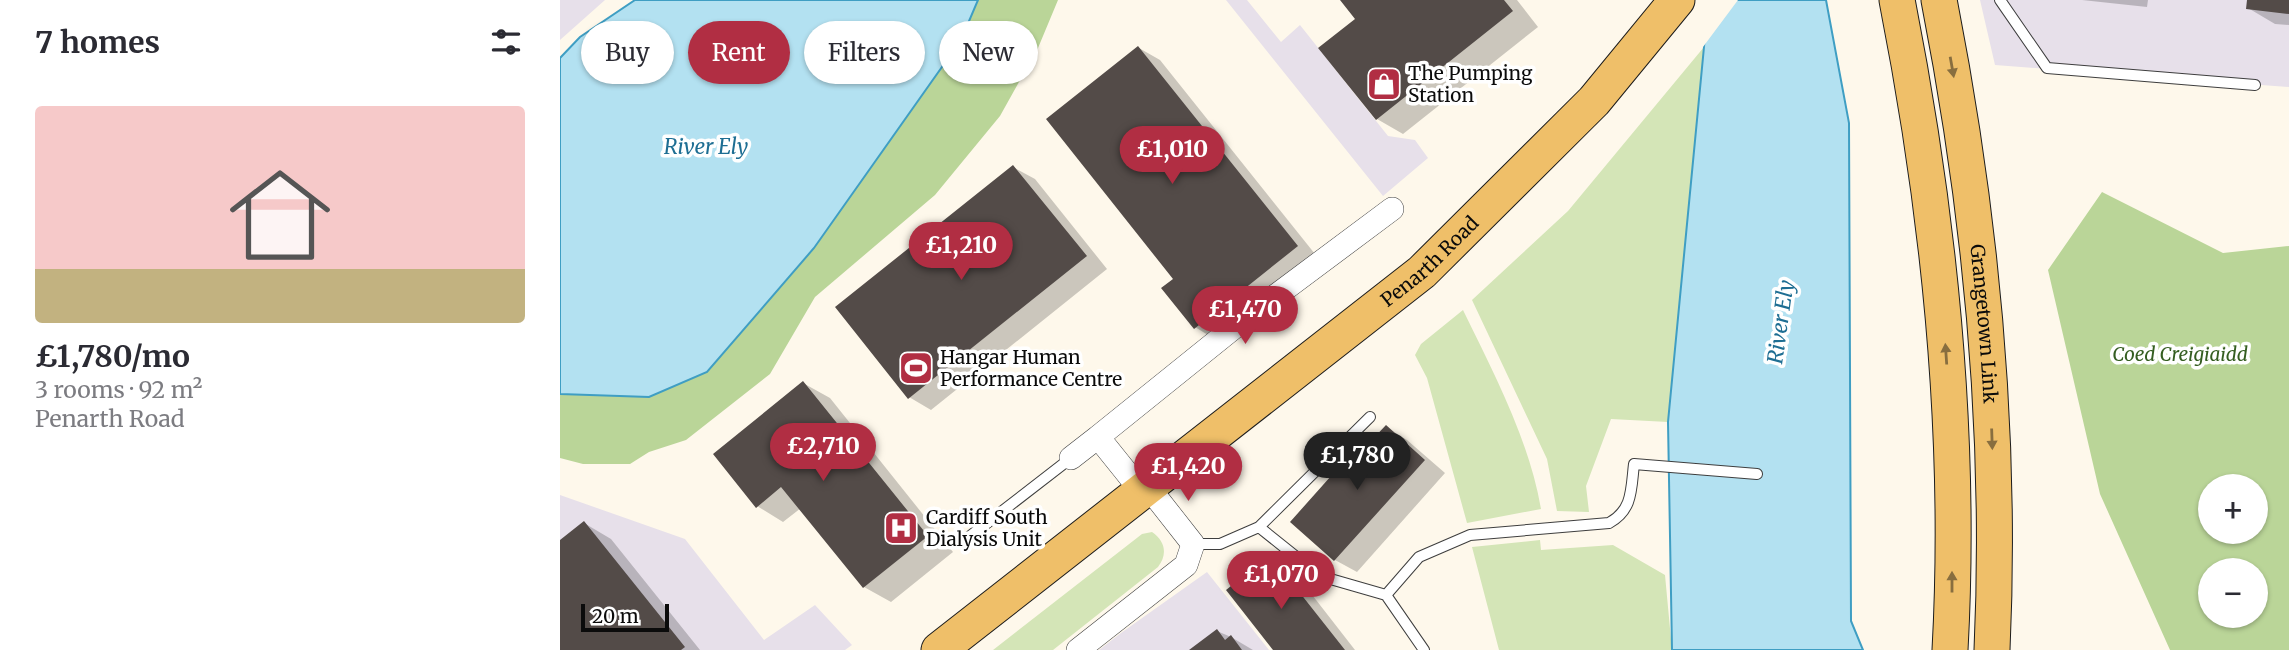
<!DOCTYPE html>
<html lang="en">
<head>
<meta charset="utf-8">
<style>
	body { margin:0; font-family:Merriweather,serif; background:#f7f7f7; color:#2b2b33; height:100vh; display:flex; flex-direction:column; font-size:26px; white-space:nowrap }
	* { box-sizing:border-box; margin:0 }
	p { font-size:23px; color:#7c7c81 }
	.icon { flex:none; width:38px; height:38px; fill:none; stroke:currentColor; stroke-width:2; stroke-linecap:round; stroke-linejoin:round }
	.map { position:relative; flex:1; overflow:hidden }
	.drawer { display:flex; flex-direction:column; background:#fff; width:560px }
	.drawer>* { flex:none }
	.guide { position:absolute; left:21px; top:21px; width:665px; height:63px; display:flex; gap:14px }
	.fabs { position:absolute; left:1638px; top:474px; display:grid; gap:14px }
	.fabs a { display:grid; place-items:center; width:70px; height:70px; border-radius:50%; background:#fff; box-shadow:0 2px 5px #0004; font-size:35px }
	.scale { position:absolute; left:21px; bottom:18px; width:88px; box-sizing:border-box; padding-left:7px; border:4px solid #0b0b0b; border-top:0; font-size:19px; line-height:24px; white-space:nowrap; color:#0b0b0b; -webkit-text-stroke:5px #fff; paint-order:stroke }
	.price { position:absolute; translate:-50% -60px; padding:0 16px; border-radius:24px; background:#b12e43; color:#fff; font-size:23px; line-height:46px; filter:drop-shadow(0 2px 4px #0008) }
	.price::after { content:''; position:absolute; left:50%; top:42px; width:21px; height:16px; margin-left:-10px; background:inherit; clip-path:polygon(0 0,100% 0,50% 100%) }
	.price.on { background:#222; color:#fff }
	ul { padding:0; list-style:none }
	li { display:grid; align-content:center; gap:14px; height:371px; padding:0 35px }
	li+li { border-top:2px solid #e1e1e2 }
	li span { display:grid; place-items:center; height:217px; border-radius:7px; color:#555 }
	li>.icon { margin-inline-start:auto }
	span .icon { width:126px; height:126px; fill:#fffc; stroke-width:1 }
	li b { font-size:30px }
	h2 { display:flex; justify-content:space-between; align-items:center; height:84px; padding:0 35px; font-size:30px }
	.chip { padding:0 24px; border-radius:32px; background:#fff; box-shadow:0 2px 5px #0004; font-size:24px; line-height:63px }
	.chip.on { background:#b12e43; color:#fff }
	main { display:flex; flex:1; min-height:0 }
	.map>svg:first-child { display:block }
	.industrial { fill:#e7e0ea }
	.green { fill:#d4e5b7 }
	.forest { fill:#bad598; fill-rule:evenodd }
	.water { fill:#b3e1f1; stroke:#3f9ec3; stroke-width:2 }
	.pier { fill:#fef8eb }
	.shadow { fill:#0003 }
	.building { fill:#534b48 }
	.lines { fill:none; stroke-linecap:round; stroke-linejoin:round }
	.lane-casing { stroke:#3e3e3e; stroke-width:12 }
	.street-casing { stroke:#3e3e3e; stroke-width:24 }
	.primary-casing { stroke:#1c1c1c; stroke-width:37 }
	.lane { stroke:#fff; stroke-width:10 }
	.street { stroke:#fff; stroke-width:23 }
	.primary { stroke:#efbf69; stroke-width:35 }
	.oneway { fill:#886e3f }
	.labels { text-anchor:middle; stroke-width:7; stroke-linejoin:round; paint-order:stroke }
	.poi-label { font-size:19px; fill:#0b0b0b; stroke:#fff; text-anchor:start }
	.street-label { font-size:19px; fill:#0b0b0b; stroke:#fff }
	.park-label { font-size:19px; font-style:italic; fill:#355e21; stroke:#fff }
	.water-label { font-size:21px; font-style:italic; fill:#1e6e93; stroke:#fff }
</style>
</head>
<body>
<main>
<section class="drawer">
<h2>7 homes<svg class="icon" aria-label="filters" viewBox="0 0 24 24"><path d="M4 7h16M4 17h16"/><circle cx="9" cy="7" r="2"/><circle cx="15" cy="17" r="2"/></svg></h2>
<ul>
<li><span style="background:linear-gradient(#f6c9c9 75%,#c2b280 0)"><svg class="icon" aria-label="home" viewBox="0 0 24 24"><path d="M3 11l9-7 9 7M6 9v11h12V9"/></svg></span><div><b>£1,780/mo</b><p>3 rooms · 92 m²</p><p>Penarth Road</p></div></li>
</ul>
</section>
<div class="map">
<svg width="1729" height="650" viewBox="0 0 1729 650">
	<rect width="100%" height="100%" fill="#fef8eb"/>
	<path class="industrial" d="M0 0H45L0 40Z
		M666 0H687L721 42 740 25 828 136 855 140 868 158 823 196Z
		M1420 0H1729V87L1435 65Z
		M0 495 125 539 204 640 255 605 292 645 285 650H0Z
		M647 572 709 650H539L561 633Z"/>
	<path class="green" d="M1144 47 1108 422 1051 419 1026 486 1029 512 997 511 987 459 912 300 1008 211Z
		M903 310C934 374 969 439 981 509L907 523 867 378 855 355 861 344Z
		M592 532C605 541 608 554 598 567L493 650H433L582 534Z
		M980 540 981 550 1053 545 1105 575 1112 650H939L912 547Z"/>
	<path class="forest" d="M418 0H498L478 48 440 116 375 195 255 297 210 374 126 440 89 452 70 464H23L0 458V394L89 397 401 40Z
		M1542 192 1663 253 1729 246V650H1610L1540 494 1488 270ZM1650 486H1696V532H1650ZM1650 570H1696V616H1650Z"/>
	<path class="water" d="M75 0H418L401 40 254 248 147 372 89 397 0 394V58L20 37Z
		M1131 0H1266L1289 123 1291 621 1303 650H1112L1108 422 1146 26Z"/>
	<path class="pier" d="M1127 0H1178L1140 51 1143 26Z"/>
	<path class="shadow" d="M782 0H957L978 27 843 134 817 119 797 20Z
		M1522 0H1588L1587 7Z
		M1689 0H1729V25L1715 24 1688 8Z
		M579 48 600 60 759 259 656 340 635 327Z
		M453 167 475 179 547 269 371 410 349 397Z
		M243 383 270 398 393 552 331 602 304 587 241 508 223 522 197 506Z
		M826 427 847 440 885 473 797 572 775 560 732 522Z
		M24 523 51 539 140 650H0V543Z
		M711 557 732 569 795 650H715Z
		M657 631 671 637 693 650H632Z"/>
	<path class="building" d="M780 0H944L953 11 816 120 758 48 795 19Z
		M1687 0H1729V14L1686 9Z
		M578 46 738 246 634 329 601 288 613 279 486 119Z
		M453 165 527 256 348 399 275 307Z
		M243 381 368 536 303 588 221 487 196 508 153 454Z
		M826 425 865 460 774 561 730 522 804 439 809 443Z
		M24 521 125 647 121 650H0V540Z
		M710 555 785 650H713L666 590Z
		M657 629 665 640 671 635 682 650H629Z"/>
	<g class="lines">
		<g class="lane-casing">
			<path id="lane" d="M1440 0 1487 68 1695 85
				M699 527 760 576 826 595 864 650
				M405 540 511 458
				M633 544H660L699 527 810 417
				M826 595 859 557 910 535 1049 523C1073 510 1071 489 1074 464L1197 474"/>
		</g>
		<g class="street-casing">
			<path id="street" d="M511 458 538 437
				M583 493 538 437 682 321 832 209
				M518 650 626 565 633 544 589 488"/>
		</g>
		<g class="primary-casing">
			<g id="primary">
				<path d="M1337 0C1379 213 1402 433 1390 650"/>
				<path id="s1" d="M1379 0C1421 214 1442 432 1432 650"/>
				<path id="s2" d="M379 650 862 272 1034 101 1117 0"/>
			</g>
		</g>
		<use href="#lane" class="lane"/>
		<use href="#street" class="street"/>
		<use href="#primary" class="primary"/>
	</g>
	<defs><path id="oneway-solid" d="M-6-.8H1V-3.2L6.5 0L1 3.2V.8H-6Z" transform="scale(1.75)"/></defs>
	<g class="oneway">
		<use href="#oneway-solid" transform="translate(1392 67) rotate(80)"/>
		<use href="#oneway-solid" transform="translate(1386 354) rotate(-94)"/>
		<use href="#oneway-solid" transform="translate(1432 439) rotate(88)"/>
		<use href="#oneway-solid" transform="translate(1392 582) rotate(-90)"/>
	</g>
	<defs>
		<g id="shop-square" transform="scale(1.75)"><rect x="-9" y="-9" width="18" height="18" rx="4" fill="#b12e43" stroke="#fff"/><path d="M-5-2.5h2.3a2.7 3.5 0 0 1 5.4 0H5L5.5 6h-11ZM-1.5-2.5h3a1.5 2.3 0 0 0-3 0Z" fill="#fff"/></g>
		<g id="stadium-square" transform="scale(1.75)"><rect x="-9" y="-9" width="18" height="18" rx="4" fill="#b12e43" stroke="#fff"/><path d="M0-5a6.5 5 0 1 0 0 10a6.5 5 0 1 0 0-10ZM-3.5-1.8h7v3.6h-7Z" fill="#fff"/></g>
		<g id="hospital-square" transform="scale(1.75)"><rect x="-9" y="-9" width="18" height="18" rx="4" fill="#b12e43" stroke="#fff"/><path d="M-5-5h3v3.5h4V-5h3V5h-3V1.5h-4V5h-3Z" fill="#fff"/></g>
	</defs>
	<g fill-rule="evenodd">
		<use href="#shop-square" x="824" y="84"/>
		<use href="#stadium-square" x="356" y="368"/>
		<use href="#hospital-square" x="341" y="528"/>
	</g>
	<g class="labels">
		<g class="poi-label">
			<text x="848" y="80">The Pumping<tspan x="848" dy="22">Station</tspan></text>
			<text x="380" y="364">Hangar Human<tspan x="380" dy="22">Performance Centre</tspan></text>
			<text x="366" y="524">Cardiff South<tspan x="366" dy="22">Dialysis Unit</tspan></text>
		</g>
		<g class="street-label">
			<text dy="7" stroke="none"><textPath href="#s2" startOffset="626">Penarth Road</textPath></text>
			<text dy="7" stroke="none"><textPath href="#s1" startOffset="327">Grangetown Link</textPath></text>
		</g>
		<g class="park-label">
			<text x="1620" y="361">Coed Creigiaidd</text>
		</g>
		<g class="water-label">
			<text x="146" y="154">River Ely</text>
			<text transform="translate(1221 322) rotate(-82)" y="7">River Ely</text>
		</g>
	</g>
</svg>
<div class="fabs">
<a>+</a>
<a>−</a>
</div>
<div class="scale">20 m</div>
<b class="price" style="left:612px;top:186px">£1,010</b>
<b class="price" style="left:401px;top:282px">£1,210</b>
<b class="price" style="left:685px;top:346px">£1,470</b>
<b class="price" style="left:263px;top:483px">£2,710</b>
<b class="price on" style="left:797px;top:492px">£1,780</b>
<b class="price" style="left:628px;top:503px">£1,420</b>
<b class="price" style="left:721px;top:611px">£1,070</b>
<div class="guide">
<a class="chip">Buy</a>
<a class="chip on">Rent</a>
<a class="chip">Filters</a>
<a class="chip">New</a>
</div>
</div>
</main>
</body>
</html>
